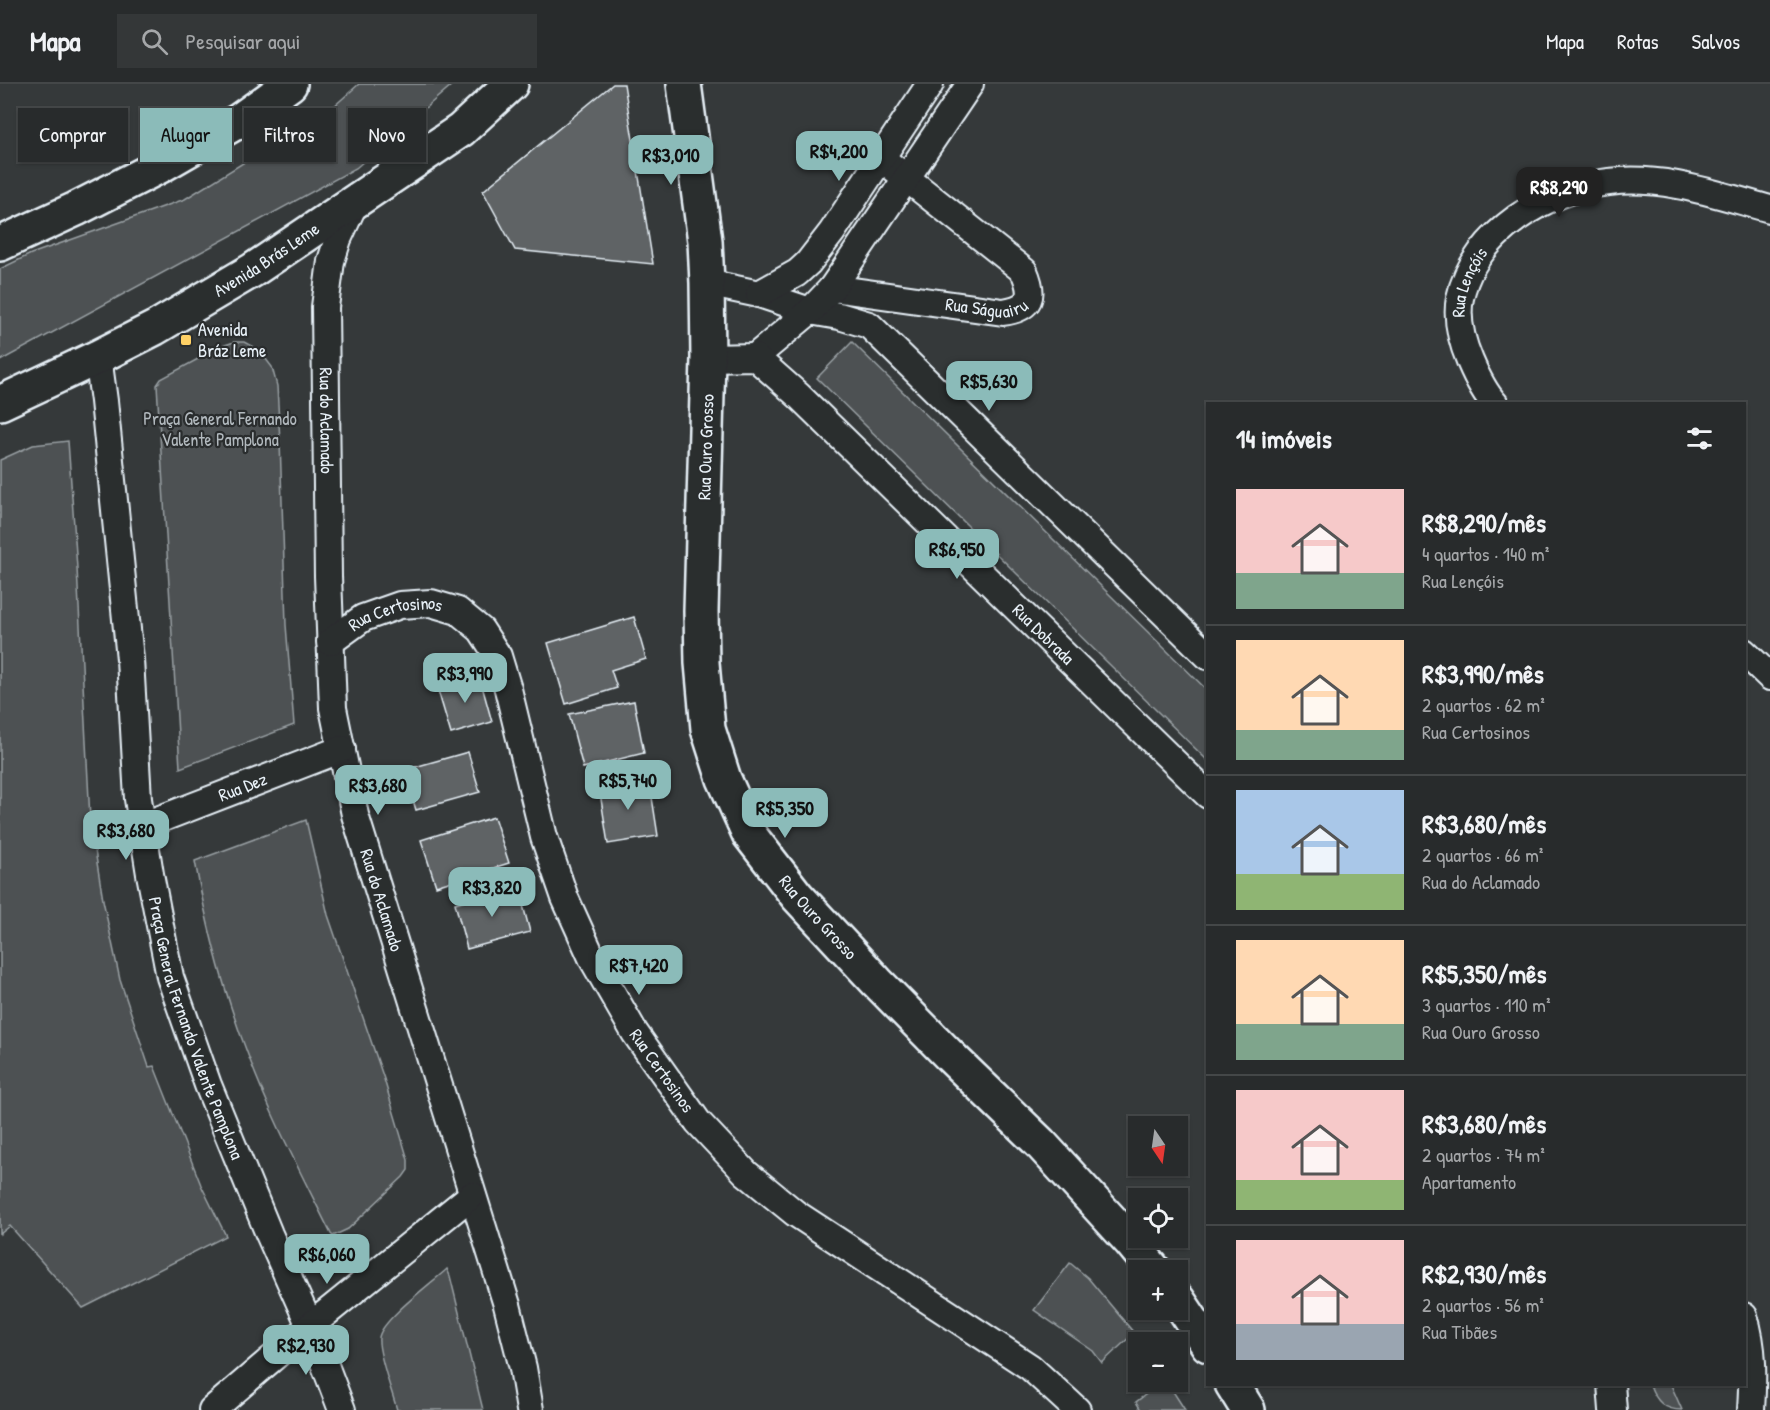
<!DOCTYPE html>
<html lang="pt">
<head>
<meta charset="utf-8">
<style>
	body { margin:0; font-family:"Patrick Hand",sans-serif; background:#343738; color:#f1f3f6; height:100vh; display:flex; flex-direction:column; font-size:22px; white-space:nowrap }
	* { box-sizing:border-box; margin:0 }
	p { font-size:20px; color:#a5a7a9 }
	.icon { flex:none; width:33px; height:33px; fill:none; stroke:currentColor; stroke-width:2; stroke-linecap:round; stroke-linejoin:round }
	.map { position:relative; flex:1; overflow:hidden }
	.panel { position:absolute; left:1206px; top:318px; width:540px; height:984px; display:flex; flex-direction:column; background:#282b2c; border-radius:0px; box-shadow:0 2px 4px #0004,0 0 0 2px #444748 }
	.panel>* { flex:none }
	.top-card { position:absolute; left:18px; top:24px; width:570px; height:54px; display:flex; gap:12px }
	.needle { width:39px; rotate:167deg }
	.buttons { position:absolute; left:1128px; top:1032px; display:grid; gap:12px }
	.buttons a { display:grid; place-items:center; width:60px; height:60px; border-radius:0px; background:#282b2c; box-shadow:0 2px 4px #0004,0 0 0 2px #444748; font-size:30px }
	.price { position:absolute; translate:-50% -51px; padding:0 14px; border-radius:12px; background:#8bbbb9; color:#111; font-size:20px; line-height:39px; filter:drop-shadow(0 2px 3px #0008) }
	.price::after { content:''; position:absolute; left:50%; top:36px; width:18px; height:14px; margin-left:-9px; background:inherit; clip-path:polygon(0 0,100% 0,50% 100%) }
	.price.on { background:#222; color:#fff }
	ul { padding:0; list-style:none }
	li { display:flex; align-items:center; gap:18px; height:150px; padding:0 30px }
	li+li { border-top:2px solid #444748 }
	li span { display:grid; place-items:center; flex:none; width:168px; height:120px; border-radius:0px; color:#555 }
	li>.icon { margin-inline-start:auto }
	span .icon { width:72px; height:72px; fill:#fffc; stroke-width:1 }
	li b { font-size:26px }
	h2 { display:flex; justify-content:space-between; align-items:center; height:72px; padding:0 30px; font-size:26px }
	.pill { padding:0 21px; border-radius:0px; background:#282b2c; box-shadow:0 2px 4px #0004,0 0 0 2px #444748; font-size:21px; line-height:54px }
	.pill.on { background:#8bbbb9; color:#111 }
	header { display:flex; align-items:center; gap:36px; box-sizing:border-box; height:84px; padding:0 30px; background:#282b2c; border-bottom:2px solid #444748 }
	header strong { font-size:28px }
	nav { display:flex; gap:33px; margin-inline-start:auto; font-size:21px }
	.search { width:420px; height:54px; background:#343738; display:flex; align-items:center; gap:15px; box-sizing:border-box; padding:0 21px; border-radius:0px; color:#a5a7a9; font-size:22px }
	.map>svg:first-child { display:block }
	.green { fill:#4d5152; stroke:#9aa1a5; stroke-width:1.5 }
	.building { fill:#5f6365; stroke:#e8f1f8; stroke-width:1.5 }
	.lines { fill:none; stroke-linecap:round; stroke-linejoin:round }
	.street-casing { stroke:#e8f1f8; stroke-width:30 }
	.secondary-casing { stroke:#e8f1f8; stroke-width:38 }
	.primary-casing { stroke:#e8f1f8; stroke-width:38 }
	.street { stroke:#2a2d2e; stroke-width:26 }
	.secondary { stroke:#2a2d2e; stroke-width:33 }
	.primary { stroke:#2a2d2e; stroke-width:33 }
	.poi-dot { fill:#ffd166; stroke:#2a2d2e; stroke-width:2 }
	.labels { text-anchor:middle; stroke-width:4.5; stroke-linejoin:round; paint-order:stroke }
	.street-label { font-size:18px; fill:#e8f1f8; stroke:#2a2d2e }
	.poi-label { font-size:18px; fill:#e8f1f8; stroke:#2a2d2e; text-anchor:start }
	.park-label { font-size:18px; fill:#b2b9be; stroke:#2a2d2e }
</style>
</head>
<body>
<header>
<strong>Mapa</strong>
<div class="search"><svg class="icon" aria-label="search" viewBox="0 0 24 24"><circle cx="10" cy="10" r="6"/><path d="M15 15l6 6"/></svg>Pesquisar aqui</div>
<nav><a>Mapa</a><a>Rotas</a><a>Salvos</a></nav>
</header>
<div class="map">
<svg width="1770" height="1326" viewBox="0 0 1770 1326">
	<rect width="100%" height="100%" fill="#35393a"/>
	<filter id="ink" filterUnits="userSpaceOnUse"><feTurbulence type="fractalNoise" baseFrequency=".0167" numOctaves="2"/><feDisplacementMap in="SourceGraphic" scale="12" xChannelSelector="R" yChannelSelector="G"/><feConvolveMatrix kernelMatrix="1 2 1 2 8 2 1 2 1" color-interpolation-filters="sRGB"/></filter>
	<g filter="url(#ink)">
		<path class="green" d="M359 0H453L356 84 0 277V185L31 170 185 115 332 24Z
			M234 258H244L259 266 272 283 277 302 280 357 286 541 294 641 180 684 157 301 161 295 222 262Z
			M852 258 1207 606V676L817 294Z
			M68 357 77 484 90 735 103 816 120 896 149 983 154 982 201 1101 226 1152 83 1224 10 1142 0 1150V376L33 361Z
			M306 736 328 831 384 995 408 1076V1086L403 1093 348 1145 333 1152 331 1150C302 1091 271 1033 248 971 224 909 207 844 195 777Z
			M1070 1179 1088 1194 1134 1249 1102 1279 1093 1267 1034 1226Z
			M447 1185 450 1192 483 1326H397C393 1310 377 1268 379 1254 380 1237 433 1198 447 1185Z
			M1162 1298H1167L1185 1326H1141L1136 1318Z
			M1650 1301H1671L1682 1326C1664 1326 1656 1317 1650 1301Z"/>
		<path class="building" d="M613 0H624L653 180 515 166 483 107Z
			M634 533 646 575 611 586 617 604 566 620 548 559Z
			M479 591 492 638 451 650 437 603Z
			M634 617 644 669 583 684 569 630Z
			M468 668 480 708 416 726 404 686Z
			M649 694 658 752 608 760 599 702Z
			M494 733 509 779 436 802 421 756Z
			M518 802 530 848 467 865 455 819Z"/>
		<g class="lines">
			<g class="street-casing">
				<g id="street">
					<path id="s1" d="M356 116 338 155 331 177 325 223 328 492 333 624 355 731 507 1221 523 1284 530 1326"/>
					<path d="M707 199 759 210 810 227 839 232 869 241 1208 572"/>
					<path id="s2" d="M832 204 1003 228C1031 224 1035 212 1024 187L881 74"/>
					<path d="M759 210 797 189 808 179 832 148 930 0"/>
					<path id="s3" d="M98 273 104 317 130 575 138 715 150 790 170 893 208 1001 269 1150 310 1242 342 1326"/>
					<path d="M755 273 810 227 832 204 970 0"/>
					<path id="s4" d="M708 274 755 273 799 312 1208 711"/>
					<path id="s5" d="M1495 320C1484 308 1476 291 1470 277 1462 258 1456 234 1460 214 1474 149 1547 105 1609 98 1664 91 1718 111 1770 125"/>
					<path id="s6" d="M330 558 363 534 400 521 431 519 458 527 481 546 498 572 508 605 544 753 565 814 593 876 635 949 698 1038 746 1089 795 1129 1030 1283 1077 1326"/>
					<path d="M1744 568 1770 593"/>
					<path id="s7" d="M142 742 342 665"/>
					<path d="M1744 1232C1754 1264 1753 1294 1751 1326"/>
					<path d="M1611 1300 1613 1326"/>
					<path d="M212 1326 310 1242 472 1111"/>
				</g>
			</g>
			<g class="secondary-casing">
				<g id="secondary">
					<path id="s8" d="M684 0 705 157 707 199 708 274 701 527 702 579 708 645 724 695 749 750 797 812 877 898 952 974 1040 1059 1130 1157 1154 1186"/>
					<path d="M1178 1216 1208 1261"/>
					<path d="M1232 1300 1248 1326"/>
				</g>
			</g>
			<g class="primary-casing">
				<g id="primary">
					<path d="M0 160 76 125 162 81 240 36 290 0"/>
					<path id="s9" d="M0 319 98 273 155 244 253 186 461 46 511 0"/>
				</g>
			</g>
			<use href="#street" class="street"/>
			<use href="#secondary" class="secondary"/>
			<use href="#primary" class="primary"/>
		</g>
	</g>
	<rect class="poi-dot" x="180" y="250" width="12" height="12" rx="3"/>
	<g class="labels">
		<g class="street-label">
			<text dy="6" stroke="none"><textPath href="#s9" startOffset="303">Avenida Brás Leme</textPath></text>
			<text dy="6" stroke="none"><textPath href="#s5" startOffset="132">Rua Lençóis</textPath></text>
			<text dy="6" stroke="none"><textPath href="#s2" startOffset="156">Rua Ságuairu</textPath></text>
			<text dy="6" stroke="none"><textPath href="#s1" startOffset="226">Rua do Aclamado</textPath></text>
			<text transform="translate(706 363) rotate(-88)" y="6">Rua Ouro Grosso</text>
			<text dy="6" stroke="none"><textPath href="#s6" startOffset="74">Rua Certosinos</textPath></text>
			<text dy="6" stroke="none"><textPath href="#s4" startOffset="447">Rua Dobrada</textPath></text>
			<text dy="6" stroke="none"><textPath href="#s7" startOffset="108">Rua Dez</textPath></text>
			<text dy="6" stroke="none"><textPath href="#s1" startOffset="712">Rua do Aclamado</textPath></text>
			<text dy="6" stroke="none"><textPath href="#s8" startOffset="868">Rua Ouro Grosso</textPath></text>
			<text dy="6" stroke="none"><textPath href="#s3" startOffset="681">Praça General Fernando Valente Pamplona</textPath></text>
			<text dy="6" stroke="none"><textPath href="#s6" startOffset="650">Rua Certosinos</textPath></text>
		</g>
		<g class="poi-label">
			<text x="198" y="252">Avenida<tspan x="198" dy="21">Bráz Leme</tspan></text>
		</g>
		<g class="park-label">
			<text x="220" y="341">Praça General Fernando<tspan x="220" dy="21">Valente Pamplona</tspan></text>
		</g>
	</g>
</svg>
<div class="buttons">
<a><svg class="needle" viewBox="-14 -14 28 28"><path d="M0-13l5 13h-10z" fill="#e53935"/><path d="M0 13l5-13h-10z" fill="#a5a7a9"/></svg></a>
<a><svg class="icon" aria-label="locate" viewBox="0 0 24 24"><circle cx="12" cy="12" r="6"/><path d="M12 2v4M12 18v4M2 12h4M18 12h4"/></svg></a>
<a>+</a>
<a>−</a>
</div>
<b class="price" style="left:839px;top:98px">R$4,200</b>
<b class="price" style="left:671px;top:102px">R$3,010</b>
<b class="price on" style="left:1559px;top:134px">R$8,290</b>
<b class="price" style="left:989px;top:328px">R$5,630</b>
<b class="price" style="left:957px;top:496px">R$6,950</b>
<b class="price" style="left:465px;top:620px">R$3,990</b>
<b class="price" style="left:628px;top:727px">R$5,740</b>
<b class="price" style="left:378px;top:732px">R$3,680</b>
<b class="price" style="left:785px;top:755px">R$5,350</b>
<b class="price" style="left:126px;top:777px">R$3,680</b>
<b class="price" style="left:492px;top:834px">R$3,820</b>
<b class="price" style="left:639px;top:912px">R$7,420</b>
<b class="price" style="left:327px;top:1201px">R$6,060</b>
<b class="price" style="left:306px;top:1292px">R$2,930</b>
<div class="top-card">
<a class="pill">Comprar</a>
<a class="pill on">Alugar</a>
<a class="pill">Filtros</a>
<a class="pill">Novo</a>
</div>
<section class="panel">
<h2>14 imóveis<svg class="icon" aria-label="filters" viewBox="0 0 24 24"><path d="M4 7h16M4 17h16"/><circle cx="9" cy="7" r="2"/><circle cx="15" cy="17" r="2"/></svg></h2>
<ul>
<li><span style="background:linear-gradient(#f6c9c9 70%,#7fa58c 0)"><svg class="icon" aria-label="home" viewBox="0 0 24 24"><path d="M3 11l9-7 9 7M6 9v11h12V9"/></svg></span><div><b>R$8,290/mês</b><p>4 quartos · 140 m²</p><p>Rua Lençóis</p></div></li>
<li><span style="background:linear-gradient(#ffd9b3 75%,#7fa58c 0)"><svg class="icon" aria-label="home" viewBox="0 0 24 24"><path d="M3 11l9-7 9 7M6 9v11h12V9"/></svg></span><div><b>R$3,990/mês</b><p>2 quartos · 62 m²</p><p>Rua Certosinos</p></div></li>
<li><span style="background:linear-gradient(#a9c7e8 70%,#8fb573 0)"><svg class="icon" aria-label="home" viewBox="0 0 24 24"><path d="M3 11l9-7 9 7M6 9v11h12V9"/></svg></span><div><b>R$3,680/mês</b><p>2 quartos · 66 m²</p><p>Rua do Aclamado</p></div></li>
<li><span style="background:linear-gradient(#ffd9b3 70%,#7fa58c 0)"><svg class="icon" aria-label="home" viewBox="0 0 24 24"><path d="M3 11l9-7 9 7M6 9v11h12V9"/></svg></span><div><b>R$5,350/mês</b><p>3 quartos · 110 m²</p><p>Rua Ouro Grosso</p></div></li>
<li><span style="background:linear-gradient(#f6c9c9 75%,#8fb573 0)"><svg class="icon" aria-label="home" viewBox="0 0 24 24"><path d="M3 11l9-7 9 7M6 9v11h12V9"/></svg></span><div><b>R$3,680/mês</b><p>2 quartos · 74 m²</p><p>Apartamento</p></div></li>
<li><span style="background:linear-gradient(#f6c9c9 70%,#9aa5b1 0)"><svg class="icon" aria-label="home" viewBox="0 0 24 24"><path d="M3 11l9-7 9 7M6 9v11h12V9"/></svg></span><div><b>R$2,930/mês</b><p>2 quartos · 56 m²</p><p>Rua Tibães</p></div></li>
</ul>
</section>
</div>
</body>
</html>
